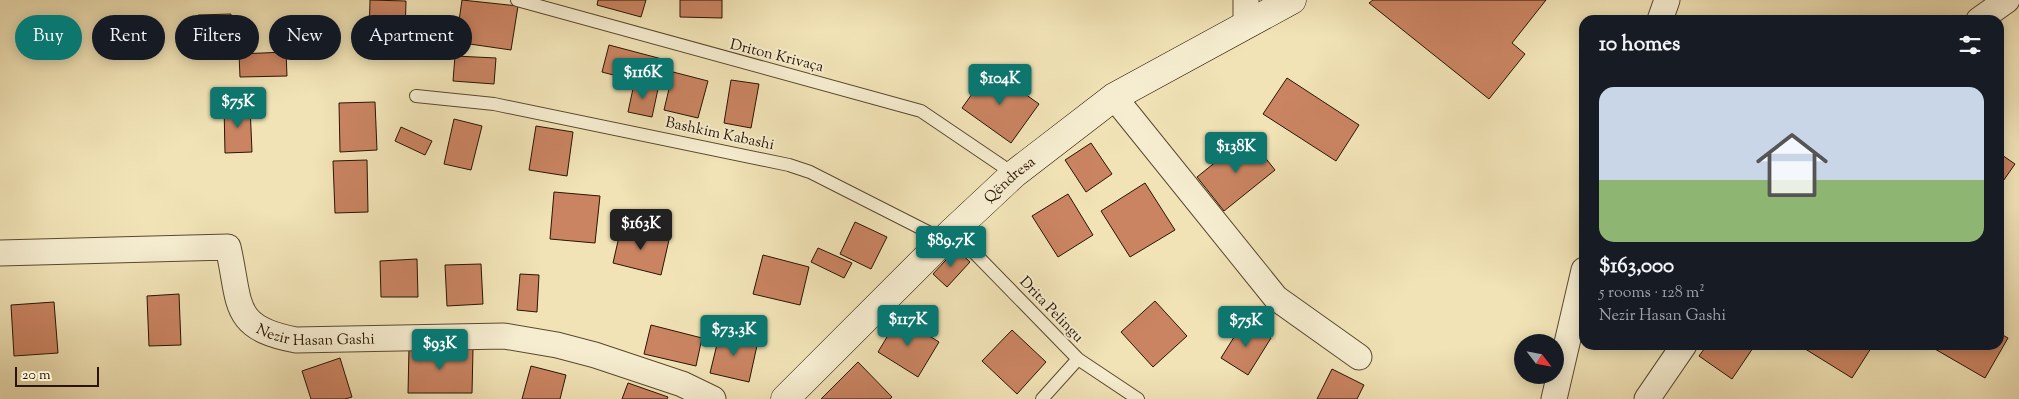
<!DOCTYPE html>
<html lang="en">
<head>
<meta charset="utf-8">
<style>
	body { margin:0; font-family:"Sorts Mill Goudy",serif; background:#242831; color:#f1f3f6; height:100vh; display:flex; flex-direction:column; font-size:19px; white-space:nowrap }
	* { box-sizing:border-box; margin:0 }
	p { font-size:16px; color:#9ea1a6 }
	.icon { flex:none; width:28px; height:28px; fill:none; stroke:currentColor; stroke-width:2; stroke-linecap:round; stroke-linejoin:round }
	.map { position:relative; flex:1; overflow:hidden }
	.drawer { position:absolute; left:1579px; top:15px; width:425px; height:335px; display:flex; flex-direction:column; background:#171b24; border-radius:15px; box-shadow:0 2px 12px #0003 }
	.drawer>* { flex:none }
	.guide { position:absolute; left:15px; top:15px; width:475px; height:45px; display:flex; gap:10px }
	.needle { width:32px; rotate:122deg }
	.fabs { position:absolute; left:1514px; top:334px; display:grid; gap:10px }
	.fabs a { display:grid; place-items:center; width:50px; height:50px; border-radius:50%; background:#171b24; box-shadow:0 2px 12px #0003; font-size:25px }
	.scale { position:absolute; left:15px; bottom:12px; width:84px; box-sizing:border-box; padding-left:5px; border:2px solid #281400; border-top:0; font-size:14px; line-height:18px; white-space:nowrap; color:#281400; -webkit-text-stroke:4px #f6edd0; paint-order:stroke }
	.price { position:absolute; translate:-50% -42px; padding:0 11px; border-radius:5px; background:#0f766e; color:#fff; font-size:16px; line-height:32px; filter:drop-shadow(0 1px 2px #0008) }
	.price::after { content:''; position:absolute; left:50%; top:30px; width:15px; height:11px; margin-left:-8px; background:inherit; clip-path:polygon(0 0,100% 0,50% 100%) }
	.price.current { background:#222; color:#fff }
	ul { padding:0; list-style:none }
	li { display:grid; align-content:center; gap:10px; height:265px; padding:0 20px }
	li span { display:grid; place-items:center; height:155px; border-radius:15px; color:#555 }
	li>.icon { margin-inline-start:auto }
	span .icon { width:90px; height:90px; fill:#fffc; stroke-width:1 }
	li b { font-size:21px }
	h2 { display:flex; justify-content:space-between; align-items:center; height:60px; padding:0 20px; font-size:21px }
	.tag { padding:0 18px; border-radius:22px; background:#171b24; box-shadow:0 2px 12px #0003; font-size:18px; line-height:45px }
	.tag.current { background:#0f766e; color:#fff }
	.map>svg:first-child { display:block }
	.building { fill:#ca8462; stroke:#281400 }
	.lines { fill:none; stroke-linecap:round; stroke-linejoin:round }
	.lane-casing { stroke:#5a482e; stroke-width:14 }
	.street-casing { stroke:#5a482e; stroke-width:27 }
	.secondary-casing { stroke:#281400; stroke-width:29 }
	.lane { stroke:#f6edd0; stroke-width:12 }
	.street { stroke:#f6edd0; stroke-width:25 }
	.secondary { stroke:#f6edd0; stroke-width:28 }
	.labels { text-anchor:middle; stroke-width:4; stroke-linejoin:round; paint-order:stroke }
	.street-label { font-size:15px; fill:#281400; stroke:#f6edd0 }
</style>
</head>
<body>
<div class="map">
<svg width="2019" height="399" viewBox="0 0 2019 399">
	<rect width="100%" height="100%" fill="#f1e3b6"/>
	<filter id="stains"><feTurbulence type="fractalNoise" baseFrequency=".004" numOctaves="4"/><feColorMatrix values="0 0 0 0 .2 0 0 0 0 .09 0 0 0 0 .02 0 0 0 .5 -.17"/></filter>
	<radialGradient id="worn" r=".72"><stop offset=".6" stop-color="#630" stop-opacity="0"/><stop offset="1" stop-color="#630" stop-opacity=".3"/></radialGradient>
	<path class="building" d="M370 0 406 1 405 37 369 36Z
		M462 0 518 6 511 50 456 42Z
		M598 0H646L641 17 597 5Z
		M680 0H722V18L680 17Z
		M1373 0H1546L1512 43 1525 54 1489 99 1369 3Z
		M231 14 232 39 199 41 198 15Z
		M609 45 662 59 655 86 602 72Z
		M286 52 287 76 240 77 239 54Z
		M455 56 496 58 494 84 453 81Z
		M990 69 1039 104 1011 143 962 108Z
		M673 72 708 81 698 118 664 110Z
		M1287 78 1359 125 1336 161 1263 114Z
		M731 80 759 84 751 128 724 123Z
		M634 84 658 89 652 117 628 112Z
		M375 102 377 150 340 152 339 103Z
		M224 106H250L252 152 225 153Z
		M454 119 482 126 471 170 444 164Z
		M536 126 573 132 567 176 529 170Z
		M401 127 432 141 425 155 395 141Z
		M1248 136 1275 170 1224 211 1197 177Z
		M1091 143 1112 174 1086 192 1065 160Z
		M1999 153 2015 164 1999 187Z
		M367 160 368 212 335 213 333 161Z
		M1145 183 1175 230 1130 257 1101 211Z
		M554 192 600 196 595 243 550 239Z
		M1068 194 1093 235 1058 257 1032 216Z
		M855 222 887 237 871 269 840 254Z
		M621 228 669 240 661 275 613 263Z
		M818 248 852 263 844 278 811 262Z
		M956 249 970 262 947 287 933 274Z
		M763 255 809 267 800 305 753 294Z
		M417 259 418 297H381L380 261Z
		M481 264 483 304 447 306 445 265Z
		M520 274 539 275 537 312 517 310Z
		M179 294 181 345 149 346 147 296Z
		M1155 301 1187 336 1153 367 1121 332Z
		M54 302 58 353 14 356 11 305Z
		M899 317 939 342 918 377 878 352Z
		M1244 321 1271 338 1248 375 1221 358Z
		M651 325 702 338 696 366 644 354Z
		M1012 330 1046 362 1017 394 982 361Z
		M720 332 758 341 749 382 710 373Z
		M1999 333 2008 338 1985 378 1928 345H1999Z
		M1707 345H1755L1732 379 1699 356Z
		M1804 345H1873L1852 378 1802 347Z
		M409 348 473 349 472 393H408Z
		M340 358 352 397 345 399H311L302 371Z
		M858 362 892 397 890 399H821Z
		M531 366 566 375 560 399H522Z
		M1332 369 1364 385 1357 399H1317Z
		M628 383 668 397 667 399H622Z"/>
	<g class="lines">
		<g class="lane-casing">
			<path id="lane" d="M517 0 921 111 1014 174
				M416 96 494 104 789 165 810 172 944 240
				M953 231 1078 359 1138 399
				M1042 399 1078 359"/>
		</g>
		<g class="street-casing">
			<g id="street">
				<path d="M1246 0V25"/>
				<path d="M1660 20 1667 0"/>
				<path d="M1979 20 2007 0"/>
				<path d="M1114 97 1276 298 1359 357"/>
				<path id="s1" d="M0 253 228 247C241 303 230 328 296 340L504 336 557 345 595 355 682 384 713 399"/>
				<path d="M1554 399 1584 270"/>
				<path d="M1647 399 1684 345"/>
			</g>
		</g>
		<g class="secondary-casing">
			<g id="secondary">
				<path id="s2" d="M785 399 953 231 1014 174 1114 97 1292 0"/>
			</g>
		</g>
		<use href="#lane" class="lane"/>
		<use href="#street" class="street"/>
		<use href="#secondary" class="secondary"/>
	</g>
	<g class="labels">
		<g class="street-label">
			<text transform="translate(777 55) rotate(14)" y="5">Driton Krivaça</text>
			<text transform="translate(720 133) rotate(12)" y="5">Bashkim Kabashi</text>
			<text dy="5" stroke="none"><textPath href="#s2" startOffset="314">Qëndresa</textPath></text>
			<text transform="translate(1052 309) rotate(46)" y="5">Drita Pelingu</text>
			<text dy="5" stroke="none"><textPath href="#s1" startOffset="376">Nezir Hasan Gashi</textPath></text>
		</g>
	</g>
	<rect width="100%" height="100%" filter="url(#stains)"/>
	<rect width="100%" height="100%" fill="url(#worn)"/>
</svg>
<div class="fabs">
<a><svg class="needle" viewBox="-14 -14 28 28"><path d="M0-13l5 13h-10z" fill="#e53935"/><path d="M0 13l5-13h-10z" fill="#9ea1a6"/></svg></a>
</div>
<div class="scale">20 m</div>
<b class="price" style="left:643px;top:100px">$116K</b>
<b class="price" style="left:1000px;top:106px">$104K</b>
<b class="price" style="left:238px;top:129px">$75K</b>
<b class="price" style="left:1236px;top:174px">$138K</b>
<b class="price current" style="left:641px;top:251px">$163K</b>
<b class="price" style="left:951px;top:268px">$89.7K</b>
<b class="price" style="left:908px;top:347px">$117K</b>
<b class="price" style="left:1246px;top:348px">$75K</b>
<b class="price" style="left:734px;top:357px">$73.3K</b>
<b class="price" style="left:440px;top:371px">$93K</b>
<div class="guide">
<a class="tag current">Buy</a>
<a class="tag">Rent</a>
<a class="tag">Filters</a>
<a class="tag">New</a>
<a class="tag">Apartment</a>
</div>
<section class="drawer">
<h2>10 homes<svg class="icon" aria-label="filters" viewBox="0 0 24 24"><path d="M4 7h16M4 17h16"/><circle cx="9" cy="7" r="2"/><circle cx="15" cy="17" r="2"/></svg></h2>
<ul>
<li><span style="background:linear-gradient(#c9d6e8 60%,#8fb573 0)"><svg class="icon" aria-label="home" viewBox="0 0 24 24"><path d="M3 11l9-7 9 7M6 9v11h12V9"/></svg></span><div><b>$163,000</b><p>5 rooms · 128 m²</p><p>Nezir Hasan Gashi</p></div></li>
</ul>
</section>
</div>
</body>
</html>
